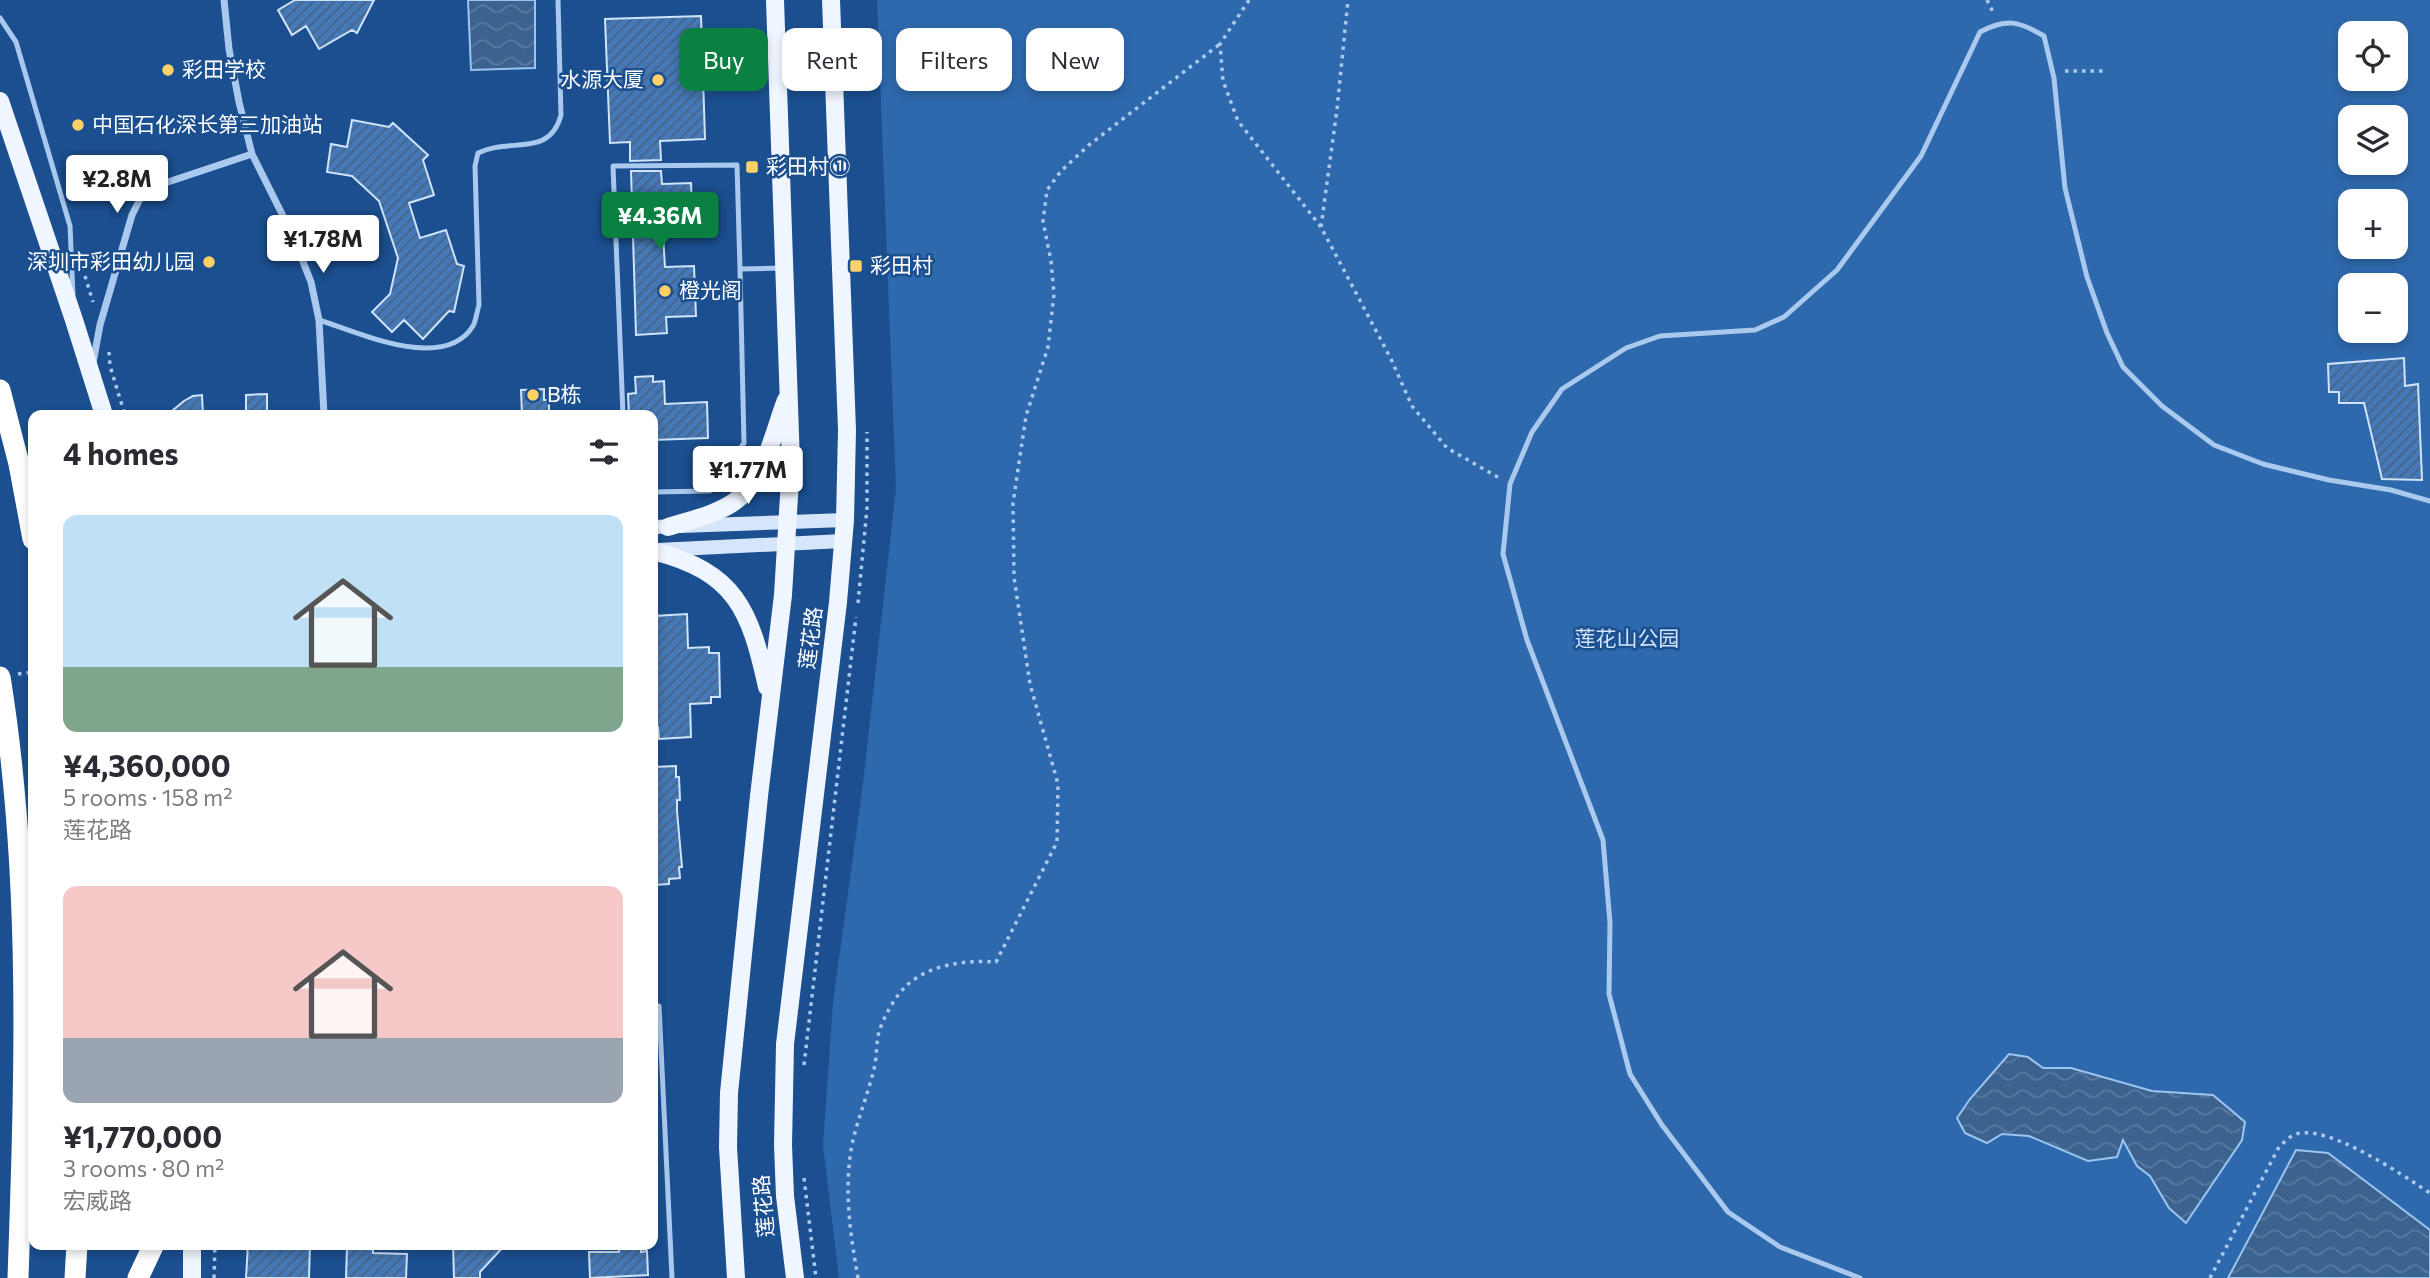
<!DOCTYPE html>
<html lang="en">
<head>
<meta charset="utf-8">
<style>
	body { margin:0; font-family:Commissioner,"Noto Sans SC",sans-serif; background:#f7f7f7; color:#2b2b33; height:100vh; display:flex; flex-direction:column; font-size:26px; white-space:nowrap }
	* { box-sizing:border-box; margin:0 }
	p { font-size:23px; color:#7c7c81 }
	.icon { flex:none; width:38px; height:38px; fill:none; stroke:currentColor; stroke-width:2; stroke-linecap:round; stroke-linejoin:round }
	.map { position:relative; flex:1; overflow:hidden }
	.side { position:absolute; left:28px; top:410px; width:630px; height:840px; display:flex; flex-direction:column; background:#fff; border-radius:14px; box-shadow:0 4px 10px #0003 }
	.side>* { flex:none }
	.top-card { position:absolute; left:679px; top:28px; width:665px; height:63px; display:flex; gap:14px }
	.fabs { position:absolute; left:2338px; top:21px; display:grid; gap:14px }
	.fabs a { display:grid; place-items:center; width:70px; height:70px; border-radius:14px; background:#fff; box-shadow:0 4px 10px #0003; font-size:35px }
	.price { position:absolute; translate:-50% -60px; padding:0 16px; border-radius:7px; background:#fff; color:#222; font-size:23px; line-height:46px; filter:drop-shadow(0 2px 4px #0008) }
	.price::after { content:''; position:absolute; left:50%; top:42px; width:21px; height:16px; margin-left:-10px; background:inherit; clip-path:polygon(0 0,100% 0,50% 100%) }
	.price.selected { background:#0b8043; color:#fff }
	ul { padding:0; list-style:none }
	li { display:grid; align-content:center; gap:14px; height:371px; padding:0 35px }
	li span { display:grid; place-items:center; height:217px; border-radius:14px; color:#555 }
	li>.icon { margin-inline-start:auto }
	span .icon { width:126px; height:126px; fill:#fffc; stroke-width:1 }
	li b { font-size:30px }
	h2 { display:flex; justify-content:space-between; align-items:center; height:84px; padding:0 35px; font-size:30px }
	.pill { padding:0 24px; border-radius:14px; background:#fff; box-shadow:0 4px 10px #0003; font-size:24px; line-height:63px }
	.pill.selected { background:#0b8043; color:#fff }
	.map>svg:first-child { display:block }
	.park { fill:#2e69ad; fill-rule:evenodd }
	.water { fill:url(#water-waves); stroke:#9cc4f0; stroke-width:2 }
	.building { fill:url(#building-hatch); stroke:#cfe3fa; stroke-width:2 }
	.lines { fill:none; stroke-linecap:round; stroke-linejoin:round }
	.path { stroke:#a9c9ee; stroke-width:3.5; stroke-dasharray:3.5 5; stroke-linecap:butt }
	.lane { stroke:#a9c9ee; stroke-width:5 }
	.street { stroke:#a9c9ee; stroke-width:7 }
	.secondary { stroke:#d6e6fa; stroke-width:14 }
	.primary { stroke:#f0f6ff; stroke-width:18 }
	.highway { stroke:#fff; stroke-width:21 }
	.poi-dot { fill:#ffd166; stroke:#1b4f8f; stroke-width:2.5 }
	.labels { text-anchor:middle; stroke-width:5; stroke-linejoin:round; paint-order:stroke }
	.poi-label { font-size:21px; fill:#fff; stroke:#1b4f8f; text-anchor:start }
	.street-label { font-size:21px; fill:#fff; stroke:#1b4f8f }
	.park-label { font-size:21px; fill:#cfe3fa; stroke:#1b4f8f }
</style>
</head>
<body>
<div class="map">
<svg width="2430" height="1278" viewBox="0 0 2430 1278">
	<defs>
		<pattern id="water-waves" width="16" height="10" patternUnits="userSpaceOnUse" patternTransform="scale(1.75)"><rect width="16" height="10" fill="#3c6290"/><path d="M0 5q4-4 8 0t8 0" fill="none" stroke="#597aa1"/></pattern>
		<pattern id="building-hatch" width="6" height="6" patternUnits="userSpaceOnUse" patternTransform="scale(1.75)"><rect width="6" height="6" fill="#4478b7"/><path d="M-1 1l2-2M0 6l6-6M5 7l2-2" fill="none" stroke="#486282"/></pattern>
	</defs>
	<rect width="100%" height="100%" fill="#1b4f8f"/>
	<path class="park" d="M877 0H2430V1278H839L823 1145 833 1002 863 784 896 488ZM2350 33H2396V79H2350ZM2350 117H2396V163H2350ZM2350 201H2396V247H2350ZM2350 285H2396V331H2350Z"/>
	<path class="water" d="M468 0H535V68L471 70Z
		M2009 1054 2028 1057 2043 1068H2071L2152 1091 2213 1095 2245 1122 2242 1140 2186 1223 2169 1208 2150 1176 2137 1166 2123 1140 2117 1157 2088 1161 2029 1136 2002 1134 1987 1143 1965 1133 1957 1118 1970 1099Z
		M2296 1150 2328 1153 2430 1230V1278H2228Z"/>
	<path class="building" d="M295 0H374L357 33 352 30 319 49 306 26 292 35 278 10Z
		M701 16 705 139 660 141 661 160 630 161V142L610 143 605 19Z
		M352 120 389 127 393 123 428 155 423 160 434 195 409 203 420 238 446 230 457 264 464 266 454 312 449 311 423 339 404 320 392 332 372 312 390 294 398 258 379 201 352 176 327 172 331 144 347 147Z
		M631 171H661L662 184 691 183 693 232 663 234 665 267 694 266 696 316 666 317 667 333 636 335Z
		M2404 358 2405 386 2418 384 2422 480 2382 479 2364 403H2339V392H2329L2328 364Z
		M653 376V382L664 381 665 404 707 402 708 438 653 440V415H629L628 394 636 393 635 377Z
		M544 389V400H549V415H522L521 390Z
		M267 394V415H246V395Z
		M202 395 203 415H167L184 401 193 396Z
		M687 614 688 648 709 647V653H719L720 697H711V703L690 704 691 737 659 739 658 727H653V710H657L655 644H653L654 616Z
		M676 766V777H679L680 800H677V811L682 867H679L680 878 669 879V884L653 885V846L655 845 653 767Z
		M248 1244H310L309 1278H246Z
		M453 1244H506L480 1272V1278H454Z
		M619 1244H641V1252L647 1251 648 1275 590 1278 589 1252H619Z
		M347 1247 373 1248V1253L407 1254 406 1278H346Z"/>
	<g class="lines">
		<path class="path" d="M1249 0 1220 44 1223 81 1238 121 1321 227 1391 359 1412 406 1447 448 1501 479
			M1987 0 1994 14
			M2065 71H2106
			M1321 227 1337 109 1348 0
			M85 276 93 302
			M109 352 110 366 125 415
			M858 603 867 508V432
			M18 674 33 672
			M804 1065 856 617
			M804 1178 816 1278
			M214 1278 215 1244
			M858 1278C850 1233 843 1186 853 1140 859 1116 868 1093 874 1069 877 1057 876 1043 879 1032 884 1016 895 997 906 986 930 964 965 960 996 962L1057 842 1058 784 1030 684 1014 577 1013 503 1026 416 1048 347 1054 294 1051 261 1043 221 1047 190 1061 171 1089 145 1220 44
			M2210 1278 2279 1147C2284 1143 2289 1136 2296 1134 2329 1124 2402 1175 2430 1193"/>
		<path class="lane" d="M0 18 16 42 70 226 73 295
			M319 320C358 332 444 373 473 326 476 321 477 311 479 305L475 166 478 153C510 137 550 158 561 115L558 0
			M623 415 613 166 737 165 740 269 782 268
			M653 492 710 491 744 443 740 269
			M653 1006H659L672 1278
			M1860 1278 1780 1247 1728 1212 1662 1125 1630 1074 1609 994 1610 923 1603 840 1527 640 1503 554 1510 484 1532 432 1562 389 1626 348 1660 336 1755 330 1784 317 1837 270 1921 156 1980 32C2006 18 2019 21 2044 36L2054 78 2065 188 2087 277 2107 333 2123 367 2162 406 2214 445 2263 464 2329 480 2391 490 2430 501"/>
		<path class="street" d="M224 0 229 49 239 102 252 154 292 234 311 282 319 320 324 415
			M93 363 100 325 132 215 141 197 156 186 252 154"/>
		<path class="secondary" d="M653 527 845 520
			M658 550 843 541"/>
		<path class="primary" d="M0 101 74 320 104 415
			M668 527C690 520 715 515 734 502 765 481 773 433 786 400
			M653 551C736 572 750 610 767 687
			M192 1278V1244
			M736 1278 728 1147 729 1093 759 796 783 595 791 463 775 0
			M795 1278 785 1196 783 1145 785 1044 838 602 845 520 847 430 831 0"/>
		<path class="highway" d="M0 390 19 464 33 539
			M0 677C32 876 25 1078 18 1278
			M75 1278 77 1244
			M138 1278 154 1244"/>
	</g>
	<g class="poi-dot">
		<circle cx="168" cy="70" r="7"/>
		<circle cx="658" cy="80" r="7"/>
		<circle cx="78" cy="125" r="7"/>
		<rect x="745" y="160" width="14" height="14" rx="3.5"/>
		<circle cx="209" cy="262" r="7"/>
		<rect x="849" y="259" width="14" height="14" rx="3.5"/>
		<circle cx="665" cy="291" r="7"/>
		<circle cx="533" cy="395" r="7"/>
	</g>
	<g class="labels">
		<g class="poi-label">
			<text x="182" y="77">彩田学校</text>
			<text x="644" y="87" text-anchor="end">水源大厦</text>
			<text x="92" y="132">中国石化深长第三加油站</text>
			<text x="766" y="174">彩田村①</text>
			<text x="195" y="269" text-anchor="end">深圳市彩田幼儿园</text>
			<text x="870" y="273">彩田村</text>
			<text x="679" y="298">橙光阁</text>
			<text x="547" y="402">B栋</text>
		</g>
		<g class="street-label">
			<text transform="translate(811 638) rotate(-83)" y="7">莲花路</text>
			<text transform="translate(764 1206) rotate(-95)" y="7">莲花路</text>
		</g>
		<g class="park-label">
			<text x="1627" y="646">莲花山公园</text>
		</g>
	</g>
</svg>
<div class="fabs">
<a><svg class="icon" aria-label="locate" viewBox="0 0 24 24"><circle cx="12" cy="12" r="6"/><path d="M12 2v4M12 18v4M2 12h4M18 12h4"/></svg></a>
<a><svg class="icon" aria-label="layers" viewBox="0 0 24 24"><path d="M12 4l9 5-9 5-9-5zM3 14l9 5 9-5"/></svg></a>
<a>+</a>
<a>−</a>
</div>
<b class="price" style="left:117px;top:215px">¥2.8M</b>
<b class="price selected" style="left:660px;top:252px">¥4.36M</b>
<b class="price" style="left:323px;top:275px">¥1.78M</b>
<b class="price" style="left:748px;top:506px">¥1.77M</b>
<div class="top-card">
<a class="pill selected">Buy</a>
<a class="pill">Rent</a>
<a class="pill">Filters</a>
<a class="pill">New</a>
</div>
<section class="side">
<h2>4 homes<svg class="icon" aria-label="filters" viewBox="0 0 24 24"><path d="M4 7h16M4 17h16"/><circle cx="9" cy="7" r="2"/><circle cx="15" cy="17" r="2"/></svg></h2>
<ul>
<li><span style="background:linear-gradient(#bfe0f5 70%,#7fa58c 0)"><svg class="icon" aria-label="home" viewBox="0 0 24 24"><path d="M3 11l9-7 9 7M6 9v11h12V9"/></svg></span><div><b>¥4,360,000</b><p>5 rooms · 158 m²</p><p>莲花路</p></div></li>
<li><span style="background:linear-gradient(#f6c9c9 70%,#9aa5b1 0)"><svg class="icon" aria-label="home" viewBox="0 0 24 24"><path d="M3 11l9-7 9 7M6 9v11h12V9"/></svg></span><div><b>¥1,770,000</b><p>3 rooms · 80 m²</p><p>宏威路</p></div></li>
</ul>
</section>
</div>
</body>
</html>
